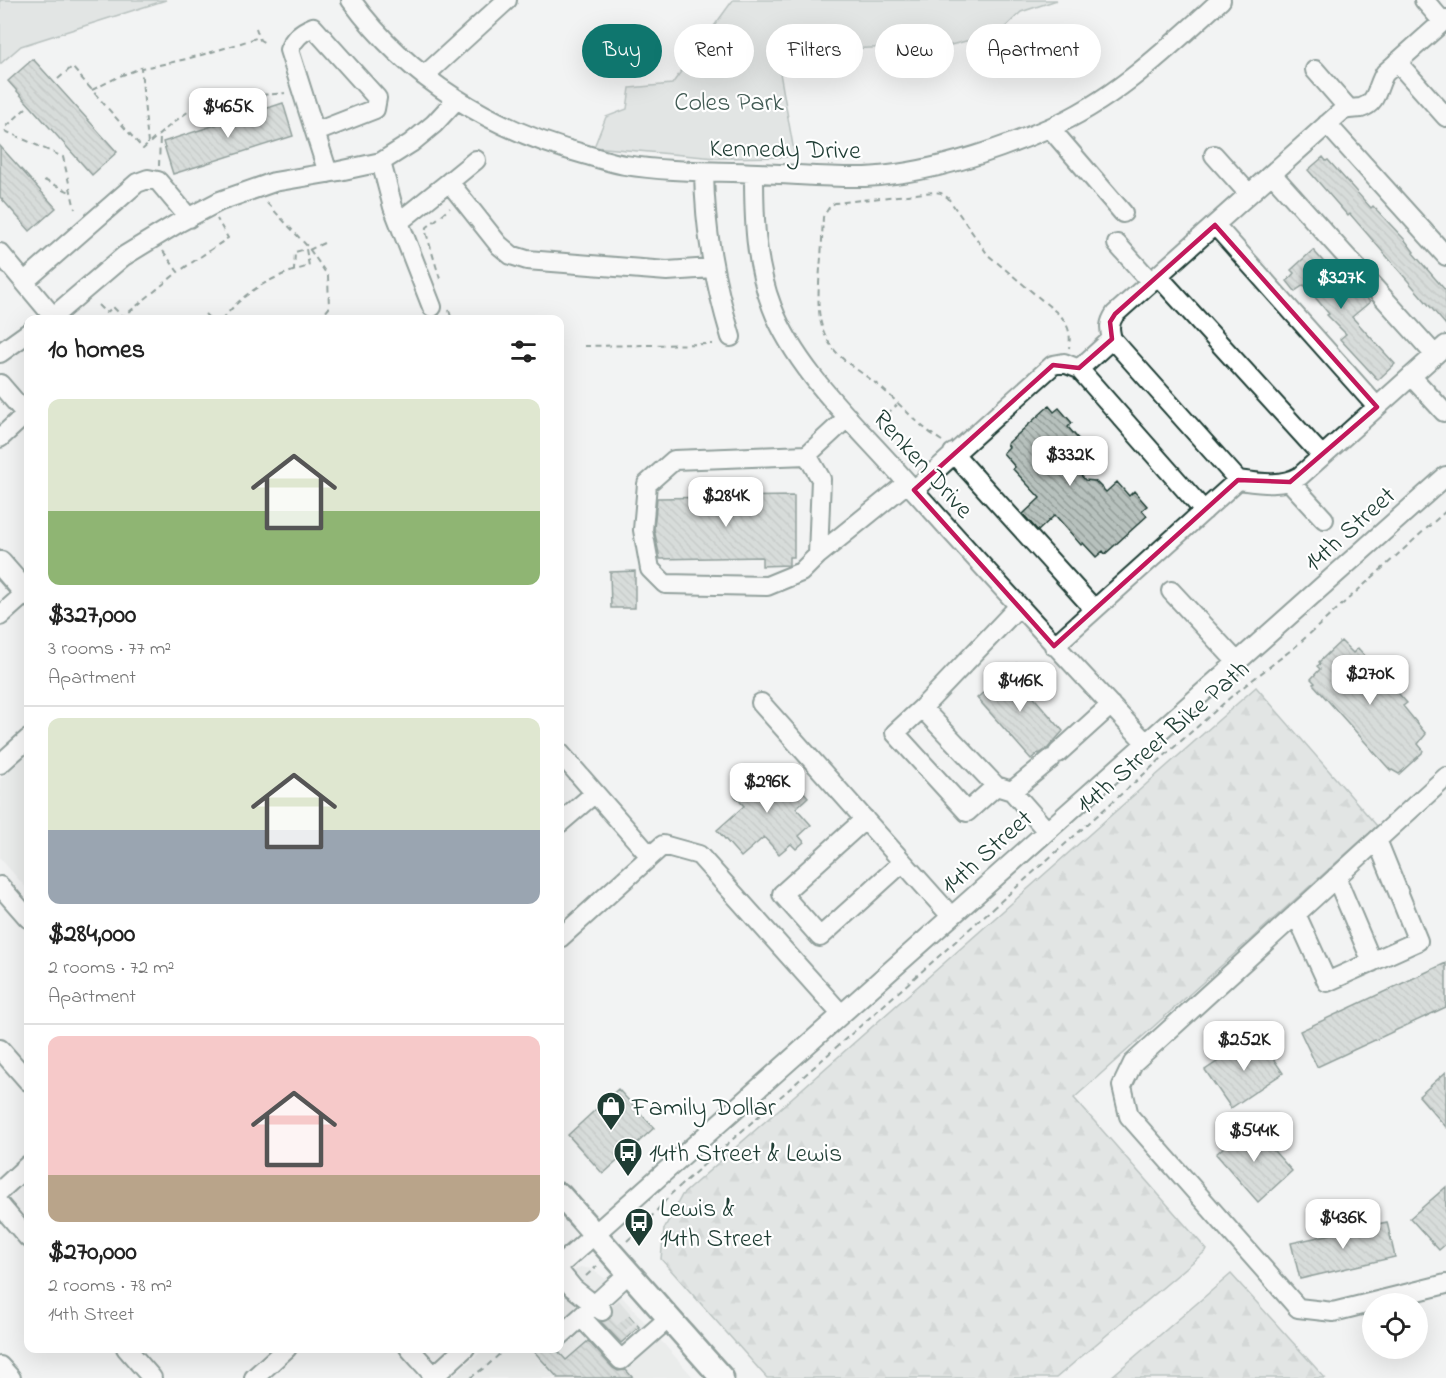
<!DOCTYPE html>
<html lang="en">
<head>
<meta charset="utf-8">
<style>
	body { margin:0; font-family:"Indie Flower",sans-serif; background:#f6f6f6; color:#222; height:100vh; display:flex; flex-direction:column; font-size:22px; white-space:nowrap }
	* { box-sizing:border-box; margin:0 }
	p { font-size:20px; color:#767676 }
	.icon { flex:none; width:33px; height:33px; fill:none; stroke:currentColor; stroke-width:2; stroke-linecap:round; stroke-linejoin:round }
	.map { position:relative; flex:1; overflow:hidden }
	.side { position:absolute; left:24px; top:315px; width:540px; height:1038px; display:flex; flex-direction:column; background:#fff; border-radius:12px; box-shadow:0 6px 24px #0002 }
	.side>* { flex:none }
	.top-card { position:absolute; left:582px; top:24px; width:570px; height:54px; display:flex; gap:12px }
	.fabs { position:absolute; left:1362px; top:1293px; display:grid; gap:12px }
	.fabs a { display:grid; place-items:center; width:66px; height:66px; border-radius:50%; background:#fff; box-shadow:0 6px 24px #0002; font-size:30px }
	.price { position:absolute; translate:-50% -51px; padding:0 14px; border-radius:12px; background:#fff; color:#222; font-size:20px; line-height:39px; filter:drop-shadow(0 2px 3px #0008) }
	.price::after { content:''; position:absolute; left:50%; top:36px; width:18px; height:14px; margin-left:-9px; background:inherit; clip-path:polygon(0 0,100% 0,50% 100%) }
	.price.on { background:#0f766e; color:#fff }
	ul { padding:0; list-style:none }
	li { display:grid; align-content:center; gap:12px; height:318px; padding:0 24px }
	li+li { border-top:2px solid #e0e0e0 }
	li span { display:grid; place-items:center; height:186px; border-radius:12px; color:#555 }
	li>.icon { margin-inline-start:auto }
	span .icon { width:108px; height:108px; fill:#fffc; stroke-width:1 }
	li b { font-size:26px }
	h2 { display:flex; justify-content:space-between; align-items:center; height:72px; padding:0 24px; font-size:26px }
	.chip { padding:0 21px; border-radius:27px; background:#fff; box-shadow:0 6px 24px #0002; font-size:21px; line-height:54px }
	.chip.on { background:#0f766e; color:#fff }
	.map>svg:first-child { display:block }
	.built { fill:#e0e4e3 }
	.forest { fill:url(#forest-firs); stroke:#768984; stroke-width:1.5 }
	.park { fill:#ced5d3; stroke:#768984; stroke-width:1.5 }
	.building { fill:url(#building-back-hatch); stroke:#1f3d34; stroke-width:1.5 }
	.lines { fill:none; stroke-linecap:round; stroke-linejoin:round }
	.minor-tunnel { stroke:#c8cfcd; stroke-width:18; stroke-dasharray:18 9; stroke-linecap:butt }
	.minor-casing { stroke:#1f3d34; stroke-width:22 }
	.major-casing { stroke:#1f3d34; stroke-width:27 }
	.path { stroke:#1f3d34; stroke-width:2; stroke-dasharray:6 4.5; stroke-linecap:butt }
	.minor { stroke:#fff; stroke-width:18 }
	.major { stroke:#fff; stroke-width:22 }
	.marked { fill:none; stroke:#c2185b; stroke-width:4.5; stroke-linejoin:round }
	.labels { text-anchor:middle; stroke-width:4.5; stroke-linejoin:round; paint-order:stroke }
	.park-label { font-size:26px; fill:#425b54; stroke:#fff }
	.street-label { font-size:26px; fill:#1f3d34; stroke:#fff }
	.poi-label { font-size:26px; fill:#1f3d34; stroke:#fff; text-anchor:start }
</style>
</head>
<body>
<div class="map">
<svg width="1446" height="1378" viewBox="0 0 1446 1378">
	<defs>
		<pattern id="forest-firs" width="22" height="20" patternUnits="userSpaceOnUse" patternTransform="scale(1.5)"><rect width="22" height="20" fill="#ced5d3"/><path d="M5 1l3.5 6h-7zM16 11l3.5 6h-7z" fill="#b0b8b6"/></pattern>
		<pattern id="building-back-hatch" width="6" height="6" patternUnits="userSpaceOnUse" patternTransform="scale(1.5)"><rect width="6" height="6" fill="#b7c1bd"/><path d="M-1 5l2 2M0 0l6 6M5-1l2 2" fill="none" stroke="#949e9a"/></pattern>
	</defs>
	<rect width="100%" height="100%" fill="#f2f3f3"/>
	<filter id="ink" filterUnits="userSpaceOnUse"><feTurbulence type="fractalNoise" baseFrequency=".0167" numOctaves="2"/><feDisplacementMap in="SourceGraphic" scale="12" xChannelSelector="R" yChannelSelector="G"/><feConvolveMatrix kernelMatrix="1 2 1 2 8 2 1 2 1" color-interpolation-filters="sRGB"/></filter>
	<g filter="url(#ink)">
		<path class="built" d="M28 754V890L0 858V779Z
			M580 1267 592 1269 608 1281 694 1378H451L484 1349 560 1348V1282Z"/>
		<path class="forest" d="M1256 687 1377 826 1074 1098 1207 1250 1056 1378H767L661 1259 664 1229 682 1195Z
			M1231 1274 1325 1378H1110Z"/>
		<path class="park" d="M0 0H166L21 46 0 64Z
			M733 0H1057L1021 12 1000 32 951 45 817 50 780 73 795 157 716 158 594 147 606 117 627 109 630 88 672 84Z"/>
		<path class="building" d="M33 59 117 152 92 175 8 81Z
			M283 103 293 136 173 174 163 142Z
			M0 146 56 208 30 231 0 197Z
			M1323 157 1326 161 1328 160 1371 208 1373 206 1405 240 1414 252 1413 253 1446 291V325L1350 214 1348 216 1308 170Z
			M1313 250 1340 280 1346 275 1370 302 1352 317 1395 364 1378 380 1340 339 1346 334 1327 315 1329 314 1309 290 1304 285 1295 291 1287 281 1294 273 1291 270Z
			M1049 406 1054 412 1059 408 1072 423 1068 427 1080 441 1063 455 1085 480 1095 481 1106 492 1117 482 1129 496 1134 491 1147 506 1142 510 1147 516 1105 554 1103 551 1096 557 1083 543 1081 545 1055 515 1038 531 1023 514 1040 498 1013 469 1015 467 1003 453 1009 447 1007 444Z
			M794 496V557H789V565L762 566V557L660 559 654 529 657 498Z
			M635 571V608H611L610 572Z
			M1341 641 1353 653 1358 648 1407 703 1403 706 1426 734 1418 744 1423 750 1422 753 1399 774 1392 770 1391 771 1313 684 1315 683 1311 679 1320 669 1317 666 1320 664 1319 662Z
			M1017 663 1030 678 1022 684 1063 731 1048 748 1039 754 1038 753 1031 759 977 698Z
			M749 766 766 785 784 769 808 797 796 808 811 825 799 836 804 842 796 849 791 844 779 854 764 837 741 857 717 830 744 806 734 795 748 783 740 774Z
			M1446 963V1007L1317 1067 1300 1031Z
			M1257 1035 1283 1073 1231 1108 1205 1070Z
			M1446 1072V1127L1419 1096Z
			M618 1089 654 1128 603 1174 568 1135Z
			M1250 1124 1292 1171 1258 1202 1216 1154Z
			M1446 1187V1244L1439 1250 1410 1218Z
			M1387 1222 1395 1257 1300 1279 1291 1243Z
			M619 1304 639 1327 621 1343 601 1322 610 1318 613 1309Z
			M588 1341 613 1368 618 1371 626 1370 633 1378H558L531 1348H555L566 1360Z"/>
		<g class="lines">
			<path class="minor-tunnel" d="M612 1306 632 1329"/>
			<g class="minor-casing">
				<path id="minor" d="M351 0C408 79 494 131 587 155 600 159 613 163 625 165 669 172 713 171 757 173 793 174 830 178 865 177 926 174 994 152 1049 128 1115 100 1169 47 1221 0
					M1424 0 1443 22
					M1446 19 1385 73C1377 85 1378 103 1361 108 1354 109 1349 108 1342 111L1115 314C1109 323 1109 328 1112 339L1238 480C1260 483 1281 487 1300 476L1446 345
					M1397 62 1446 117
					M1315 70 1348 108
					M424 76 507 0
					M1327 124 1446 256
					M1050 128 1123 213
					M316 132 375 109 377 98 313 27C301 32 294 38 289 50L328 173
					M1214 155 1249 194
					M381 162 393 207 432 307
					M704 172C705 231 714 280 731 337
					M754 173C754 219 755 263 772 307 795 368 852 421 895 469 977 561 1061 652 1146 743
					M1272 174 1435 355
					M449 182 476 160
					M399 222 449 182 499 245 511 255 527 260 667 271 712 268
					M1215 225 1377 407
					M1117 244 1151 282
					M0 253 56 320
					M1158 276 1322 456
					M25 281 137 183 148 179 158 181 189 218
					M49 320 124 256 178 223 220 201 274 182 339 171 381 162 411 143 434 124 456 100
					M0 353 28 333
					M1079 369 1204 511
					M1411 376 1444 412
					M0 384 26 414 0 438
					M953 453 1094 609
					M807 455 821 479 818 555 801 572 767 586 665 584 650 569 643 530 647 484 674 460 807 455 848 417
					M1290 482 1324 519
					M914 490 1053 365 1064 363 1079 369 1112 339
					M818 555 907 483
					M1171 591 1237 662
					M0 616 28 591
					M1054 646 1238 480
					M761 703 951 916
					M922 708 996 786 967 812 895 733 922 708 1019 606
					M560 753 650 856
					M1058 753 1111 705
					M0 764 28 739
					M1446 777 1133 1063 1122 1086 1129 1116 1298 1308 1333 1312 1446 1284
					M996 786 1012 791 1047 831
					M1012 791 1051 759
					M865 819 782 894 820 937 903 862
					M560 823 595 793
					M1336 877 1372 962
					M0 886 28 918
					M1296 914 1327 982 1418 941 1377 840
					M560 938 663 845 699 855 841 1014
					M0 1049 28 1081
					M0 1191 28 1165
					M0 1205 28 1238
					M560 1265 1446 476
					M560 1272 573 1288 602 1311
					M629 1273 581 1317 621 1360 669 1318
					M560 1333 561 1335 581 1317
					M126 1348 152 1378
					M409 1348 434 1376
					M0 1366 11 1378
					M254 1378 287 1348
					M432 1378 465 1348"/>
			</g>
			<g class="major-casing">
				<path id="major" d="M0 563 28 595
					M560 1195 722 1378"/>
			</g>
			<path class="path" d="M256 28 260 40 267 44
				M58 79 72 67 143 149C164 130 196 100 224 96 245 93 265 96 285 93
				M92 90 120 76 141 68
				M26 108 6 127 5 131 63 157 75 209
				M148 144 141 68C182 62 220 50 259 37
				M159 166 160 136
				M44 180 72 193
				M267 203 308 247 328 276 329 308 319 320
				M309 250 326 242
				M163 251 178 272 228 238 217 219
				M440 279 425 229 450 208
				M98 305 106 313 113 307 123 317 178 272
				M449 310 452 320
				M205 314 211 320
				M222 320C245 290 273 276 309 266L306 249 295 252 294 270
				M584 346 713 344
				M879 421 897 405
				M942 441C918 426 901 404 879 386 866 375 851 367 839 355 814 330 818 300 820 268 822 251 822 234 823 217L830 206 835 203 934 192 941 193 948 198 988 255 1061 316C1069 327 1071 334 1069 348
				M627 1241 646 1223 671 1194 1233 695 1295 647 1446 511
				M586 1276 597 1266
				M470 1378 488 1365 506 1348"/>
			<use href="#minor" class="minor"/>
			<use href="#major" class="major"/>
		</g>
	</g>
	<path d="M0 0H1446V1378H0ZM1215 225 1377 407 1290 482 1238 480 1054 646 914 490 1053 365 1079 368 1112 339 1110 322 1115 314Z" fill="#f2f3f3" fill-opacity=".55" fill-rule="evenodd"/>
	<path class="marked" d="M1215 225 1377 407 1290 482 1238 480 1054 646 914 490 1053 365 1079 368 1112 339 1110 322 1115 314Z"/>
	<defs>
		<g id="shop-pin" transform="scale(1.5)"><path d="M0 17L-7.5 6A9.5 9.5 0 1 1 7.5 6Z" fill="#1f3d34" stroke="#fff"/><path d="M-5-2.5h2.3a2.7 3.5 0 0 1 5.4 0H5L5.5 6h-11ZM-1.5-2.5h3a1.5 2.3 0 0 0-3 0Z" fill="#fff"/></g>
		<g id="bus-pin" transform="scale(1.5)"><path d="M0 17L-7.5 6A9.5 9.5 0 1 1 7.5 6Z" fill="#1f3d34" stroke="#fff"/><path d="M-5-6H5V4H4V6H2V4H-2V6H-4V4H-5ZM-3.5-4V0h7V-4ZM-3.5 1.2v1.5H-2V1.2ZM2 1.2v1.5H3.5V1.2Z" fill="#fff"/></g>
	</defs>
	<g fill-rule="evenodd">
		<use href="#shop-pin" x="611" y="1106"/>
		<use href="#bus-pin" x="628" y="1152"/>
		<use href="#bus-pin" x="639" y="1222"/>
	</g>
	<g class="labels">
		<g class="park-label">
			<text x="729" y="110">Coles Park</text>
		</g>
		<g class="street-label">
			<text transform="translate(785 148) rotate(1)" y="9">Kennedy Drive</text>
			<text transform="translate(924 463) rotate(48)" y="9">Renken Drive</text>
			<text transform="translate(1349 528) rotate(-42)" y="9">14th Street</text>
			<text transform="translate(1162 736) rotate(-41)" y="9">14th Street Bike Path</text>
			<text transform="translate(986 851) rotate(-42)" y="9">14th Street</text>
		</g>
		<g class="poi-label">
			<text x="632" y="1115">Family Dollar</text>
			<text x="649" y="1161">14th Street &amp; Lewis</text>
			<text x="660" y="1216">Lewis &amp;<tspan x="660" dy="30">14th Street</tspan></text>
		</g>
	</g>
</svg>
<div class="fabs">
<a><svg class="icon" aria-label="locate" viewBox="0 0 24 24"><circle cx="12" cy="12" r="6"/><path d="M12 2v4M12 18v4M2 12h4M18 12h4"/></svg></a>
</div>
<b class="price" style="left:228px;top:139px">$465K</b>
<b class="price on" style="left:1341px;top:310px">$327K</b>
<b class="price" style="left:1070px;top:487px">$332K</b>
<b class="price" style="left:726px;top:528px">$284K</b>
<b class="price" style="left:1370px;top:706px">$270K</b>
<b class="price" style="left:1020px;top:713px">$416K</b>
<b class="price" style="left:767px;top:814px">$296K</b>
<b class="price" style="left:1244px;top:1072px">$252K</b>
<b class="price" style="left:1254px;top:1163px">$544K</b>
<b class="price" style="left:1343px;top:1250px">$436K</b>
<div class="top-card">
<a class="chip on">Buy</a>
<a class="chip">Rent</a>
<a class="chip">Filters</a>
<a class="chip">New</a>
<a class="chip">Apartment</a>
</div>
<section class="side">
<h2>10 homes<svg class="icon" aria-label="filters" viewBox="0 0 24 24"><path d="M4 7h16M4 17h16"/><circle cx="9" cy="7" r="2"/><circle cx="15" cy="17" r="2"/></svg></h2>
<ul>
<li><span style="background:linear-gradient(#dfe7d0 60%,#8fb573 0)"><svg class="icon" aria-label="home" viewBox="0 0 24 24"><path d="M3 11l9-7 9 7M6 9v11h12V9"/></svg></span><div><b>$327,000</b><p>3 rooms · 77 m²</p><p>Apartment</p></div></li>
<li><span style="background:linear-gradient(#dfe7d0 60%,#9aa5b1 0)"><svg class="icon" aria-label="home" viewBox="0 0 24 24"><path d="M3 11l9-7 9 7M6 9v11h12V9"/></svg></span><div><b>$284,000</b><p>2 rooms · 72 m²</p><p>Apartment</p></div></li>
<li><span style="background:linear-gradient(#f6c9c9 75%,#b9a48a 0)"><svg class="icon" aria-label="home" viewBox="0 0 24 24"><path d="M3 11l9-7 9 7M6 9v11h12V9"/></svg></span><div><b>$270,000</b><p>2 rooms · 78 m²</p><p>14th Street</p></div></li>
</ul>
</section>
</div>
</body>
</html>
